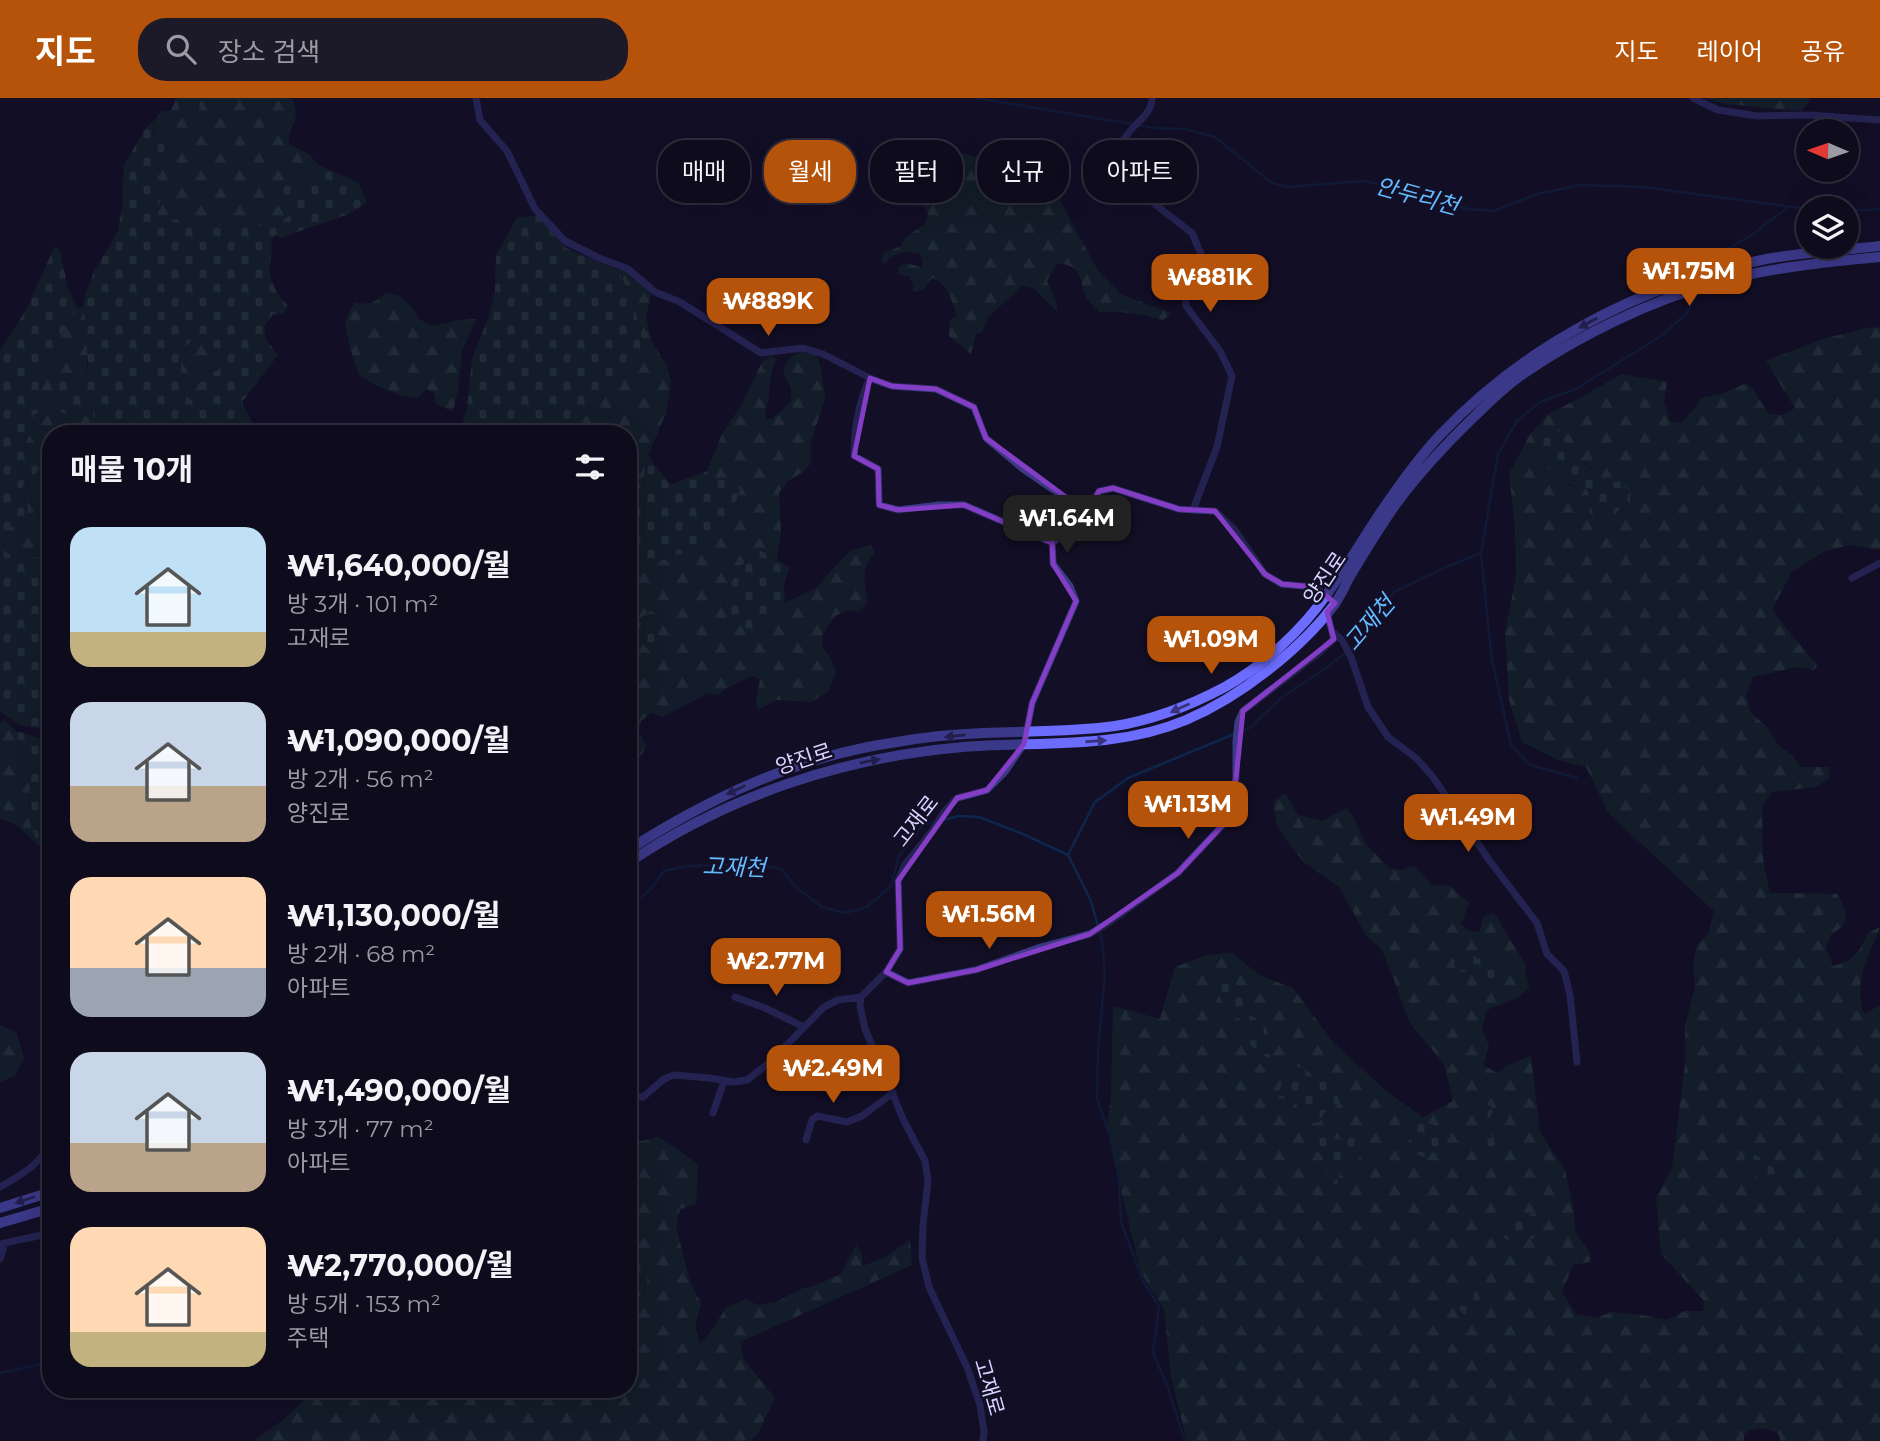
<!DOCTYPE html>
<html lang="ko">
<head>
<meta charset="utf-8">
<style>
	body { margin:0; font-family:Montserrat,"Noto Sans KR",sans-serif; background:#1c1929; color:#f1f3f6; height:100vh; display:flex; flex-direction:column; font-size:26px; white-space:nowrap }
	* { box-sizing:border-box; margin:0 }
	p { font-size:23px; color:#9b9ba3 }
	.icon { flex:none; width:38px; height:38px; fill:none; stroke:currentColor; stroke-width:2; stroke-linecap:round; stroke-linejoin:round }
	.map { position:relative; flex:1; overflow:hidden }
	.drawer { position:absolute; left:42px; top:327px; width:595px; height:973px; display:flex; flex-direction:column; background:#0e0b1c; border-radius:28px; box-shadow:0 7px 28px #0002,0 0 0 2px #2e2b3b }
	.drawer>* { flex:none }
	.guide { position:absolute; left:658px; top:42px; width:665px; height:63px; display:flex; gap:14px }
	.needle { width:46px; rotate:272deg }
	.fabs { position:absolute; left:1796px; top:21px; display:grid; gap:14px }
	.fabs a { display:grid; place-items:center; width:63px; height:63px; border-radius:50%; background:#0e0b1c; box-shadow:0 7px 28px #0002,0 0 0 2px #2e2b3b; font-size:35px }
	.price { position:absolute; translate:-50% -60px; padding:0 16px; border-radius:14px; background:#b45309; color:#fff; font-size:23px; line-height:46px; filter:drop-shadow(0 2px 4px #0008) }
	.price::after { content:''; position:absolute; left:50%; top:42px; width:21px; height:16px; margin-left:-10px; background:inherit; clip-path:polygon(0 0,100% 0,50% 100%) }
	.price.on { background:#222; color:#fff }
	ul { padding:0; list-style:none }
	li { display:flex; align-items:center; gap:21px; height:175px; padding:0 28px }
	li span { display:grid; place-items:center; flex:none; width:196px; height:140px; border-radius:21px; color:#555 }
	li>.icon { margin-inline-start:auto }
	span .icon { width:84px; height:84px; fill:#fffc; stroke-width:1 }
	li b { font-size:30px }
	h2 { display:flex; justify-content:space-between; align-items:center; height:84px; padding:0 28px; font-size:30px }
	.chip { padding:0 24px; border-radius:28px; background:#0e0b1c; box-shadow:0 7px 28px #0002,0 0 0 2px #2e2b3b; font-size:24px; line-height:63px }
	.chip.on { background:#b45309; color:#fff }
	header { display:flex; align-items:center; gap:42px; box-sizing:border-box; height:98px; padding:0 35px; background:#b45309; color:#fff }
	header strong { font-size:33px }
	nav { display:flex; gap:38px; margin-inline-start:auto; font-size:24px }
	.search { width:490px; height:63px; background:#1c1929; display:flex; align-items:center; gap:18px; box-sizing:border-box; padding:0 24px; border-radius:28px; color:#9b9ba3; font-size:26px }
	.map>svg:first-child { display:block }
	.forest { fill:url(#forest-firs); fill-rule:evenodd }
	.cemetery { fill:url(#cemetery-stones); fill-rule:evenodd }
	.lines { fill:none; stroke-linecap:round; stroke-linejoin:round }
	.stream { stroke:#0e264b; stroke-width:2.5 }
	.minor { stroke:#3b3a85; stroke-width:7 }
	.secondary { stroke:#6c6cff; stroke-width:10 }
	.oneway { fill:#37347d }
	.marked { fill:none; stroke:#843dc5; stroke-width:5; stroke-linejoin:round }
	.labels { text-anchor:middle; stroke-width:5; stroke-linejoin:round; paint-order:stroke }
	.street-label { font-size:21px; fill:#d8d4ff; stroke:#130f26 }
	.water-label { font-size:23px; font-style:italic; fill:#63baff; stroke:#130f26 }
</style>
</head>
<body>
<header>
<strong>지도</strong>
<div class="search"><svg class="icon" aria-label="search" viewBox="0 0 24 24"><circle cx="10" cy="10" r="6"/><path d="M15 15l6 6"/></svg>장소 검색</div>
<nav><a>지도</a><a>레이어</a><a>공유</a></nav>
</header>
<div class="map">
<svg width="1880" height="1343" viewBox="0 0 1880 1343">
	<defs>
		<pattern id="forest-firs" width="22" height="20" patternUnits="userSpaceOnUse" patternTransform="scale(1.75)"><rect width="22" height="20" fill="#12302e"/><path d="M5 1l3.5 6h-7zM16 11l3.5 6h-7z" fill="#344d4d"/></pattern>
		<pattern id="cemetery-stones" width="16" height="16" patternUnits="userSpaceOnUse" patternTransform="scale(1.75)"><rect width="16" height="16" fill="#12302e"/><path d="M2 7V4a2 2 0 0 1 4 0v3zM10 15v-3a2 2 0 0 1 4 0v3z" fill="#344d4d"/></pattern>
	</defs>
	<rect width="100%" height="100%" fill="#130f26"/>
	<path class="forest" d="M201 0H291C304 23 287 25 289 46L309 56 318 67 316 74 310 77 303 90 294 115 282 122 267 121 260 128 247 124 211 128 195 122 161 121 155 112 160 90 158 84 159 56 168 51C154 38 151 38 157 20L169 15 193 16 201 11Z
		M1703 0H1811L1802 13 1725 6Z
		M956 54 999 64 1016 76 1048 80 1098 173 1122 197 1172 215 1163 222C1141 216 1121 213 1099 214 1095 210 1090 205 1087 201 1077 181 1087 169 1057 165L1047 183 1056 203 1058 214 1045 202 1035 191 1022 188 988 219 982 234 976 236 971 256 949 238V223L957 217C951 202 949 186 932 180L923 192 913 194V187L909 178 900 177 898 170 905 165 921 169 923 163 919 155C905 153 893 154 885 166L881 162 884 155 901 148 906 139 925 126 928 116 923 107 913 108 905 105V91C914 88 925 89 933 83L932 77 927 73 938 68H946L951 59Z
		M623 170 633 178 651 196 646 218 651 242 667 268 671 284 666 315 648 357 644 380 628 400V336H564L640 257 641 229 637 222 634 203 628 194 618 172Z
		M386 195 400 198 413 210 419 221 432 228 460 222 476 221 462 254 458 291 453 314 436 306 434 295 426 291 418 300 402 298 373 286 359 277 350 250 345 225 354 204C369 208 375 205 386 195Z
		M83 209C89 233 89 260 85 284H76L65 279 79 299 81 294 86 292 90 295 96 336H51V359L47 367 51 376V396L49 397C50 418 56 442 41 459L15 461C1 450 0 449 4 431L24 424 28 410 21 394 23 388 30 385 33 378 24 354 25 345 32 332 33 317 43 299 40 289 45 274 52 263 59 240 72 223 77 210Z
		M1871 229 1880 230V452L1849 447 1823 454 1792 474 1772 511C1785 531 1802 548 1817 567L1814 572 1796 569 1753 579 1746 597 1751 615 1766 628 1778 647 1792 657 1801 669H1829V681L1815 689 1772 694 1763 706 1762 742 1764 768 1770 795 1837 796C1847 812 1852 826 1831 836L1826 849 1833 868 1848 863 1860 851 1868 835 1880 829C1868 862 1853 881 1864 917L1880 907V1343H1781L1778 1335C1764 1329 1757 1328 1744 1336V1343H1187L1171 1279 1164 1211 1141 1175 1113 1059 1107 1026 1111 1001 1113 908 1160 921 1175 869 1205 858 1230 854 1261 878 1293 890 1333 944 1386 993 1423 1019 1453 1003 1444 966 1409 924 1396 887 1381 850 1367 839 1339 789 1304 764 1289 746 1277 728 1273 703 1285 695 1298 717 1323 723 1346 710 1354 720 1365 745 1389 770 1401 772 1414 768 1433 788 1449 787 1469 805 1461 826 1471 834 1480 833 1483 819 1494 815 1524 864 1529 890 1519 899 1487 912 1482 932 1489 948 1483 967 1497 975 1508 967 1531 958 1540 1034 1565 1072 1572 1103 1576 1136 1591 1155 1590 1164 1573 1167 1562 1194 1576 1216 1596 1220 1612 1214 1642 1217 1667 1222 1685 1213H1703L1704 1203 1661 1156 1656 1100 1672 1071 1685 966V928L1695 888 1693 865 1697 847 1708 837 1714 813 1609 716 1586 669 1558 662 1522 644 1509 602 1505 534 1516 479 1515 427 1509 376 1529 338 1548 316 1584 298 1621 276 1667 284 1664 304 1670 323 1681 325 1696 309 1700 300 1722 296 1746 285 1751 289 1769 316 1784 317 1795 310 1766 263 1823 241ZM1549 329 1559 331 1560 340 1573 357 1591 370 1600 379 1613 384 1630 406 1621 410 1612 418 1591 400 1587 391 1568 387ZM1228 873 1245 903 1247 915 1265 928 1245 937 1240 921 1221 902 1216 876ZM1305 971 1312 977 1325 1014 1319 1024 1298 1013 1297 1007ZM1413 1023 1423 1026H1432L1444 1044 1429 1053 1412 1044 1408 1034Z
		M202 238 222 259 216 273H209L204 291 191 302 185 297 181 276V253L191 243Z
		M802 254 817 257 821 271 825 300 811 344V365L803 374 788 383 779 395 781 435 777 461 758 451C737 471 731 481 723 509L774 514 785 505 816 490 842 461 852 452 870 447 875 454C861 471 863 481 868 503L859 514 848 512 835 518 822 537 823 551 831 560 836 574 828 594 811 604 776 602 758 612 756 604 760 581 752 578C740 584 728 588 718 597L708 595 662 619 651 615 641 623 639 635 646 647 643 655 628 672V540L631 545 643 518 636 525H630L628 530V506L630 505C631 493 627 482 630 470L643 466 654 465 672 458 688 455 699 456 732 425 733 412 740 391 713 382 707 373 723 334 741 308 762 264 772 258 776 261C770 275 770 288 768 303 766 311 764 313 766 321H772L791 304V290L783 274C787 262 790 258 802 254Z
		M4 622 16 633 30 688 29 722 38 747 15 726 0 721V626Z
		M0 927 17 935 24 961 14 978 0 984Z
		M659 1039 698 1066 696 1106 680 1111 676 1128 690 1184 701 1205 695 1229 700 1245 709 1236 726 1210 746 1201 757 1207 776 1204 801 1191 816 1187 841 1176 856 1147 861 1154 863 1168 888 1158 910 1141 912 1167 740 1244 744 1262 775 1300 757 1337 750 1343H254L284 1321 315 1292H628V1187L638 1200 635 1164 628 1171V1046Z"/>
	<path class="cemetery" d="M174 0H201V11L193 16 169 15 157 20 153 34 154 38H166L177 48 175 52 168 51 159 56 158 84 162 100 156 112 161 121 195 122 211 128 247 124 260 128 267 121 282 122 294 115 296 110 283 106 277 100 278 89 293 84 303 90 310 77 316 74 318 67 358 84 367 104 349 116 280 140 275 137 271 142C273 151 271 157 270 166 268 182 277 197 288 208L283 217 273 216 264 229 266 242 278 257 242 304 252 324 268 336H96L90 295 86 292 81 294 79 299 82 305 71 318 58 313 60 302 55 298 51 289 56 280C67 279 75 284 85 284L88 267 85 220 83 209 86 194 94 174 118 133 122 110 124 67 145 31 157 20 161 13 171 12 175 4ZM202 238 222 259 217 265 219 269 217 273 202 275 199 284 204 291 191 302 185 297 181 275V253L191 243Z
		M538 118 566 150 618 172 628 194 634 203 637 221 641 229 640 257 564 336H453L460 330 467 310 472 261 489 218 495 192 496 158 517 119Z
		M55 148 60 153 68 190 77 210 72 223 59 240 52 263 45 274 40 289 43 298 44 311 33 317 32 332 25 344 24 354 38 360 39 371 30 385 23 388 21 394 28 410 24 424 4 431C0 449 1 451 16 461L41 459 47 452 51 443V632L19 627 0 613V253L26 212Z
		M1549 329 1559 331 1560 340 1572 350 1573 357C1589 368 1601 385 1622 384L1630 394V406L1621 410 1613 418 1598 425 1589 413 1591 400 1587 391C1560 385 1555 380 1540 356L1542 338Z
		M648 357 670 387 707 373 713 381C725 379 731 383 740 391L733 412 732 426 699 456 688 455 672 458 654 466H643L630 470C627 482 631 493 630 505L628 506V400L644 380Z
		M758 451 789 469 784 488 785 505 774 514 766 529C753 533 747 532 735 525 706 507 743 466 758 451Z
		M651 513 659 517 662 526 656 531 660 540 658 553H650L642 546 636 548C627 543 627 535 630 525H636L643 518Z
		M16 633C27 635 40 642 51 641V751L38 747 29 722 30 688Z
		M1460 855 1472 856 1478 861 1492 860 1500 862V872L1493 880H1484L1478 875 1457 873 1454 865Z
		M1228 872 1245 903 1247 915 1265 927 1273 953 1268 960C1249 950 1246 941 1240 921L1228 916 1221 902 1216 876Z
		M1292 967 1305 971 1312 977 1333 981 1338 992V1007L1325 1014 1319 1024 1305 1026 1298 1013 1297 1007 1278 999 1284 978Z
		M1483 1006 1490 1007 1493 1011 1487 1030 1494 1040 1499 1043V1052L1493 1060 1482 1055 1479 1048 1485 1039 1477 1014Z
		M1413 1023 1423 1026H1432L1444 1044 1442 1053 1434 1055 1429 1053 1424 1059 1415 1056 1408 1034Z
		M1350 1036 1357 1039 1362 1054 1357 1065 1339 1066 1340 1076 1337 1086H1329L1324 1081 1327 1070 1334 1067V1062L1317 1054 1314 1044 1321 1038 1342 1042Z
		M1745 1052 1763 1061 1777 1073 1774 1086 1757 1080 1744 1060Z
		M1529 1115 1539 1116 1545 1122C1545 1122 1542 1132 1541 1133 1531 1147 1498 1151 1499 1125L1506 1120Z
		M636 1164C648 1174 649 1181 646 1197L638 1200 628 1187V1171Z
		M1466 1190 1476 1192 1481 1202 1482 1209 1474 1218 1467 1219 1455 1207 1458 1196Z"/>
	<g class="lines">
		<path class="stream" d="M977 0 1132 26
			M1138 27 1154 30 1185 31 1215 39 1272 85 1287 89 1364 83 1410 93 1468 111 1494 113 1537 96 1581 87 1643 89 1808 111
			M1846 113 1880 111
			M1713 170 1720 156 1753 136 1788 109
			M1481 457 1492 562 1511 647 1530 667 1577 680
			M940 723 959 718 979 719 1023 736 1068 757 1095 704 1128 680 1251 629 1281 600 1326 570 1356 547 1394 494 1446 469 1481 455 1498 356 1517 323 1540 304 1576 291 1661 238 1686 216 1699 194
			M1068 757 1091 803 1102 843 1105 877 1098 953 1097 1000 1118 1062 1121 1124 1143 1183 1159 1208 1153 1255 1167 1287 1185 1343
			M628 812 649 793 664 773 687 768 754 766 781 771 797 790 822 809 845 815 867 809 891 788 899 758 923 727 934 724
			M0 1275 51 1264"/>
		<path class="minor" d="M476 0 480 22 507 53 535 111 565 143 599 160 628 171 655 194 680 204 761 255 803 250 823 256 870 280 892 288 936 291 974 309 986 340 1023 371 1086 414
			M1152 0C1152 15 1139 22 1130 33 1126 38 1123 43 1120 47L1123 68 1152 104 1192 135 1201 156 1185 188 1186 208 1220 253 1232 278 1217 349 1193 412
			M1693 0 1718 12 1758 18 1809 17 1880 22
			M870 280C859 303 854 332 854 358L878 371 879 407 898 412 939 407H964L1052 445
			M1852 480 1880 465
			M1332 533 1342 542 1351 559 1368 609 1388 639 1416 660 1433 679 1489 762 1537 825 1547 856 1564 873 1570 897 1577 964
			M886 874 908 885 976 872 1038 850 1090 836 1111 823 1178 775 1223 727 1236 681V643L1238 624 1243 613 1320 554 1334 541 1327 514
			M735 899 765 910 804 929
			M628 999H643L664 981 674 977 709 980 734 984 747 982 770 964 824 909 838 902 861 899
			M713 1015 724 983
			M806 1042 812 1022 817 1018 847 1024 862 1018 893 995
			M0 1089C23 1076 36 1069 51 1046
			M0 1146 42 1137H51
			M0 1161 5 1145
			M983 1343 984 1334 980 1307 967 1269 929 1189 922 1160 923 1127 928 1083 925 1063 904 1023 877 959 865 931 860 908 861 899 886 874 900 851 898 783 904 768 933 732 943 715 957 700 987 692 1005 674 1024 646 1032 605 1076 503 1070 488 1053 466 1052 445C1076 428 1084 418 1099 393L1113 390 1179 411 1215 413 1234 431 1265 476 1282 486 1315 489 1329 500"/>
		<path class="secondary" d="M628 752C711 699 799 658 897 644 925 639 955 636 984 635 1028 633 1072 634 1115 628 1153 622 1191 607 1225 589 1263 568 1302 532 1327 496 1348 467 1366 435 1387 405 1404 381 1421 357 1441 336 1525 248 1638 188 1757 163 1797 154 1839 153 1880 148
			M628 765C727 698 844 659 963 649 1038 643 1115 652 1186 622 1240 599 1300 552 1335 506 1340 498 1345 489 1349 480 1364 455 1379 430 1396 406 1419 375 1446 346 1474 319 1489 304 1505 288 1523 276 1580 237 1648 204 1714 185 1768 170 1825 164 1880 159
			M0 1110 51 1094
			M0 1125 51 1110"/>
	</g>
	<defs><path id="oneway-solid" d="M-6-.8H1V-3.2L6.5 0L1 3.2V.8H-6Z" transform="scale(1.75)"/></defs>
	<g class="oneway">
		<use href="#oneway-solid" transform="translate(1588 225) rotate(151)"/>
		<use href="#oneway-solid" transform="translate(1180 610) rotate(156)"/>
		<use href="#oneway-solid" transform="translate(955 638) rotate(174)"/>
		<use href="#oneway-solid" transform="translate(1096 643) rotate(-4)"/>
		<use href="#oneway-solid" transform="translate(870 663) rotate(-11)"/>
		<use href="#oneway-solid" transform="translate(736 692) rotate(155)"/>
		<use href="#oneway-solid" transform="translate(25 1102) rotate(162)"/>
	</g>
	<path d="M0 0H1880V1343H0ZM870 280 892 288 936 291 974 309 986 340 1086 414 1099 393 1113 390 1179 411 1215 413 1265 476 1282 486 1315 489 1335 505 1327 514 1334 541 1243 613 1236 681 1223 727 1178 775 1090 836 976 872 908 885 886 874 900 851 898 783 957 700 987 692 1024 646 1032 605 1076 503 1053 466 1052 445 964 407 898 412 879 407 878 371 854 358Z" fill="#130f26" fill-opacity=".55" fill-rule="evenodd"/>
	<path class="marked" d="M870 280 892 288 936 291 974 309 986 340 1086 414 1099 393 1113 390 1179 411 1215 413 1265 476 1282 486 1315 489 1335 505 1327 514 1334 541 1243 613 1236 681 1223 727 1178 775 1090 836 976 872 908 885 886 874 900 851 898 783 957 700 987 692 1024 646 1032 605 1076 503 1053 466 1052 445 964 407 898 412 879 407 878 371 854 358Z"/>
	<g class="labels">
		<g class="street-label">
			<text transform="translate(1325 480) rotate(-56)" y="7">양진로</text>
			<text transform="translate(804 661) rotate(-18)" y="7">양진로</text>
			<text transform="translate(916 723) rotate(-52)" y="7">고재로</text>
			<text transform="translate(989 1289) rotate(74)" y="7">고재로</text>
		</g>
		<g class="water-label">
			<text transform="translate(1417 98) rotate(15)" y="8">안두리천</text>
			<text transform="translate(1369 525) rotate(-49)" y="8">고재천</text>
			<text transform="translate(734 769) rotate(2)" y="8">고재천</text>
		</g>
	</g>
</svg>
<div class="fabs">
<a><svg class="needle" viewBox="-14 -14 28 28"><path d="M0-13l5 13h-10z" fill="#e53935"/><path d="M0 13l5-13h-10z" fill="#9b9ba3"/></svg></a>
<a><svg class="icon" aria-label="layers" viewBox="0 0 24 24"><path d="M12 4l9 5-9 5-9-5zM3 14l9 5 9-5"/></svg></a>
</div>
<b class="price" style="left:1689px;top:210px">₩1.75M</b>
<b class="price" style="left:1210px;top:216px">₩881K</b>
<b class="price" style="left:768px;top:240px">₩889K</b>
<b class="price on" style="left:1067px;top:457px">₩1.64M</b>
<b class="price" style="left:1211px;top:578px">₩1.09M</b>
<b class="price" style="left:1188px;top:743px">₩1.13M</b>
<b class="price" style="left:1468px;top:756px">₩1.49M</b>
<b class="price" style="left:989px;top:853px">₩1.56M</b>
<b class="price" style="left:776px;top:900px">₩2.77M</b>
<b class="price" style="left:833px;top:1007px">₩2.49M</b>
<div class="guide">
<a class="chip">매매</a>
<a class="chip on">월세</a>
<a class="chip">필터</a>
<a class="chip">신규</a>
<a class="chip">아파트</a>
</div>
<section class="drawer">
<h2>매물 10개<svg class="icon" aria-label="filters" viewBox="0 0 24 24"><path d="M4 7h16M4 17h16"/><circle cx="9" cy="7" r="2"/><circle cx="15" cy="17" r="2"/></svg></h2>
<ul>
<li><span style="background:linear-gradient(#bfe0f5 75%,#c2b280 0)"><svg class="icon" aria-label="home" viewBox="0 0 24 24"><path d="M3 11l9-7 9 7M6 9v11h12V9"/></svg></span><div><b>₩1,640,000/월</b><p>방 3개 · 101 m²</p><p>고재로</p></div></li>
<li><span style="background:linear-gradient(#c9d6e8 60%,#b9a48a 0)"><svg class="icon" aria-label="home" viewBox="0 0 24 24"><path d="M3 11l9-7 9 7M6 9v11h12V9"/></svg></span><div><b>₩1,090,000/월</b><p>방 2개 · 56 m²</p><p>양진로</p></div></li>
<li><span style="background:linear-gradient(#ffd9b3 65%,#9aa5b1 0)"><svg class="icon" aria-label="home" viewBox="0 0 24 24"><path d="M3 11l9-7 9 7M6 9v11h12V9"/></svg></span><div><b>₩1,130,000/월</b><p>방 2개 · 68 m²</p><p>아파트</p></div></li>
<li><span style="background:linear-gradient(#c9d6e8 65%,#b9a48a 0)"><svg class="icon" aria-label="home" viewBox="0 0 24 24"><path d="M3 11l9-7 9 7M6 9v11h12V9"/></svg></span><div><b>₩1,490,000/월</b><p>방 3개 · 77 m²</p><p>아파트</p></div></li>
<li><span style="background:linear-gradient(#ffd9b3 75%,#c2b280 0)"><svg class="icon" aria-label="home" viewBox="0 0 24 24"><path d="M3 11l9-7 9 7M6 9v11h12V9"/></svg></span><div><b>₩2,770,000/월</b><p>방 5개 · 153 m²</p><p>주택</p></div></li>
</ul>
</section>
</div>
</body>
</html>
